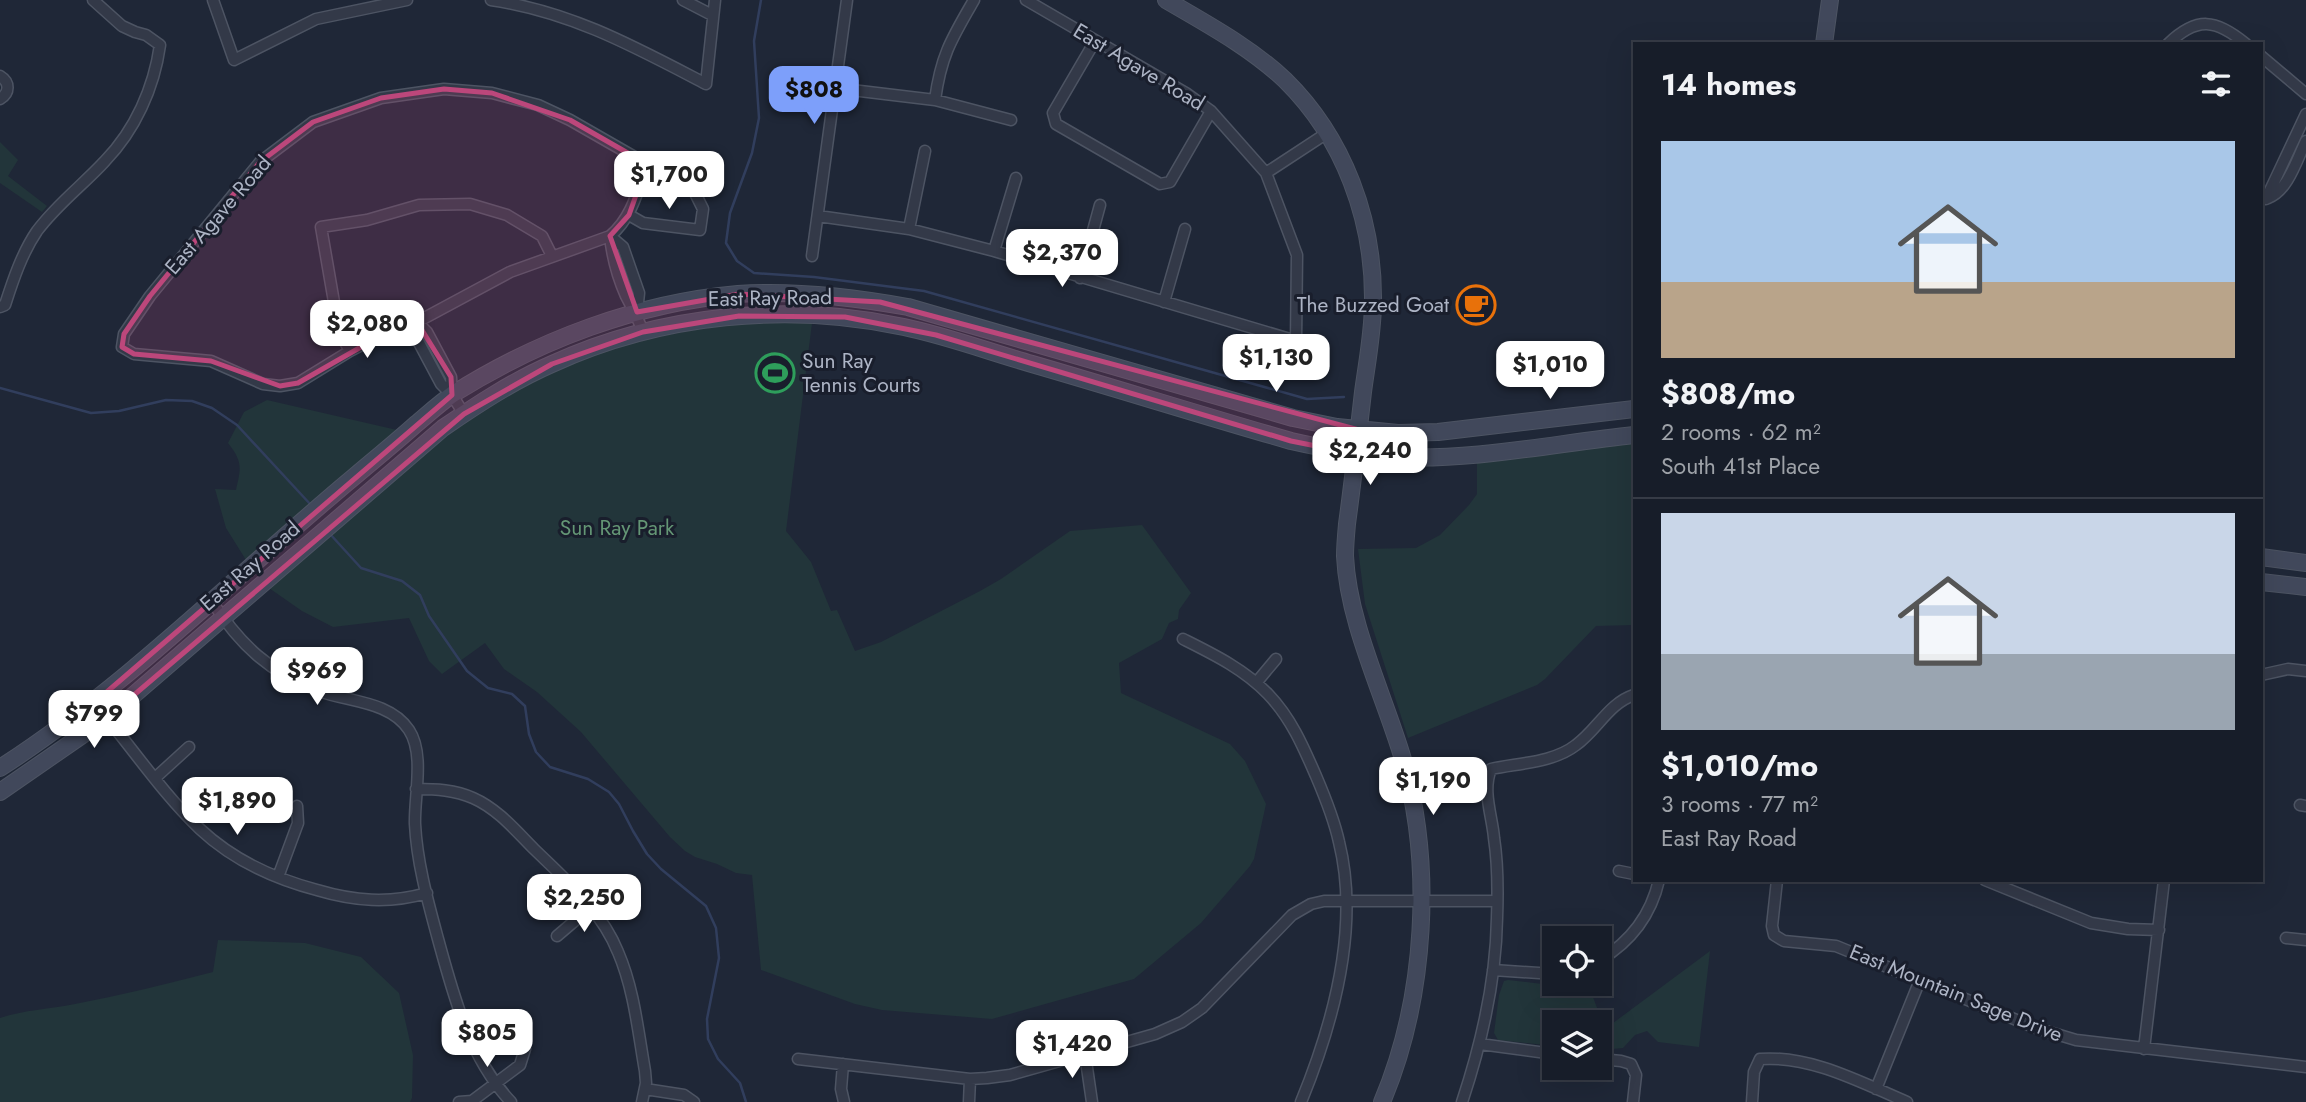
<!DOCTYPE html>
<html lang="en">
<head>
<meta charset="utf-8">
<style>
	body { margin:0; font-family:Jost,sans-serif; background:#242a35; color:#f1f3f6; height:100vh; display:flex; flex-direction:column; font-size:26px; white-space:nowrap }
	* { box-sizing:border-box; margin:0 }
	p { font-size:23px; color:#9ea2a8 }
	.icon { flex:none; width:38px; height:38px; fill:none; stroke:currentColor; stroke-width:2; stroke-linecap:round; stroke-linejoin:round }
	.map { position:relative; flex:1; overflow:hidden }
	.details { position:absolute; left:1633px; top:42px; width:630px; height:840px; display:flex; flex-direction:column; background:#171d29; border-radius:0px; box-shadow:0 7px 28px #0002,0 0 0 2px #363b46 }
	.details>* { flex:none }
	.controls { position:absolute; left:1542px; top:926px; display:grid; gap:14px }
	.controls a { display:grid; place-items:center; width:70px; height:70px; border-radius:0px; background:#171d29; box-shadow:0 7px 28px #0002,0 0 0 2px #363b46; font-size:35px }
	.price { position:absolute; translate:-50% -60px; padding:0 16px; border-radius:14px; background:#fff; color:#222; font-size:23px; line-height:46px; filter:drop-shadow(0 2px 4px #0008) }
	.price::after { content:''; position:absolute; left:50%; top:42px; width:21px; height:16px; margin-left:-10px; background:inherit; clip-path:polygon(0 0,100% 0,50% 100%) }
	.price.current { background:#7d9ffa; color:#111 }
	ul { padding:0; list-style:none }
	li { display:grid; align-content:center; gap:14px; height:371px; padding:0 28px }
	li+li { border-top:2px solid #363b46 }
	li span { display:grid; place-items:center; height:217px; border-radius:0px; color:#555 }
	li>.icon { margin-inline-start:auto }
	span .icon { width:126px; height:126px; fill:#fffc; stroke-width:1 }
	li b { font-size:30px }
	h2 { display:flex; justify-content:space-between; align-items:center; height:84px; padding:0 28px; font-size:30px }
	.map>svg:first-child { display:block }
	.green { fill:#22353a }
	.lines { fill:none; stroke-linecap:round; stroke-linejoin:round }
	.stream { stroke:#313e5d; stroke-width:2.5 }
	.street-casing { stroke:#4d5463; stroke-width:13 }
	.secondary-casing { stroke:#4d5463; stroke-width:18 }
	.street { stroke:#333948; stroke-width:10 }
	.secondary { stroke:#41485b; stroke-width:16 }
	.marked { fill:#bc477b; fill-opacity:0.2; stroke:#bc477b; stroke-width:5; stroke-linejoin:round }
	.labels { text-anchor:middle; stroke-width:6; stroke-linejoin:round; paint-order:stroke }
	.street-label { font-size:21px; fill:#adb4c5; stroke:#191e2c }
	.poi-label { font-size:21px; fill:#adb4c5; stroke:#191e2c; text-anchor:end }
	.park-label { font-size:21px; fill:#649675; stroke:#191e2c }
</style>
</head>
<body>
<div class="map">
<svg width="2306" height="1102" viewBox="0 0 2306 1102">
	<rect width="100%" height="100%" fill="#1f2737"/>
	<path class="green" d="M0 142 18 160 8 176 47 206 42 212 0 183Z
		M760 322 812 323 786 531 811 562 831 611 837 610 855 651 881 642 980 591 1001 579 1070 531 1142 525 1191 593 1179 610 1178 619 1169 623 1162 639 1119 663 1121 693 1230 744 1245 761 1266 804 1254 859 1250 866 1201 923 1134 979 992 1019 882 1010 855 1004 761 970 752 875 736 873 717 864 695 857 685 851 670 837 581 732 537 692 504 669 485 643 442 674 429 661 409 618 333 627 302 611 269 588C306 556 344 524 381 491 413 464 445 435 480 412 564 355 661 330 760 322Z
		M267 400 397 430 246 560 226 528 215 489 236 490C241 468 243 462 228 443L244 412Z
		M1634 442V625L1596 626 1545 679 1537 685 1408 738 1365 604 1358 549 1416 548 1440 535 1469 505 1477 494V461Z
		M218 940 305 943 361 957 399 993 413 1055 412 1098 410 1102H0V1018C24 1010 50 1009 75 1004 121 995 167 984 213 972Z
		M1710 951 1699 1047 1658 1042 1647 1031 1635 1035 1623 1048 1600 1050V1022H1554V1046L1498 1040 1494 1033 1499 995 1504 981 1508 980 1551 985 1588 984 1605 1029Z"/>
	<g class="lines">
		<path class="stream" d="M761 0 754 41 759 118 752 153 730 213 726 243 737 261 754 273 814 277 924 291 1307 399 1344 397
			M0 388 91 413 119 411 166 400 192 401 212 408 237 425 311 505
			M330 534 361 568 402 581 420 595 429 616 467 671 488 688 512 694 525 706 529 734 536 752 550 767 588 779 609 792 619 804 633 831 647 854 661 869 706 906 716 928 719 958 707 1019 708 1039 718 1059 740 1083 746 1102"/>
		<g class="street-casing">
			<path id="street" d="M213 0 234 60 316 19 407 0
				M491 0C572 12 635 47 706 84L715 0
				M683 0 712 15
				M1026 0 1186 93 1211 111 1266 173 1297 255 1296 341
				M1095 41 1053 113 1056 124 1160 184 1170 182 1211 111
				M2168 44C2197 16 2216 19 2246 44
				M2261 56 2306 94
				M0 76C10 82 10 93 0 99
				M835 88 935 100 1011 120
				M935 100C941 55 952 38 974 0
				M1266 173 1327 133
				M2268 198C2288 191 2297 159 2306 141
				M2266 199 2306 114
				M629 215 643 223 700 230 703 209 694 191 570 120 538 105 492 93 444 89 381 98 313 122 260 162 150 296 124 334 122 347 134 354 211 361 263 384 280 386 298 383 350 351 389 331 417 322 510 272 610 236C632 218 638 190 647 164
				M818 216 909 229 994 251 1310 345
				M909 229 925 151
				M610 236C612 256 618 278 626 296 633 309 638 318 643 332
				M610 236 623 247 639 293 637 312
				M994 251 1016 178
				M812 256 847 0
				M1080 278 1100 205
				M1164 302 1185 229
				M0 307 5 305C13 280 22 253 37 231 57 204 83 185 105 161 135 130 154 88 160 45L146 35 135 32 122 26 93 0
				M417 322V339L441 384 452 395 464 414
				M417 322 427 332 451 377 452 395
				M350 351 339 331 321 227 367 220 419 205 470 204 507 215 542 236 552 256
				M211 600C240 645 269 672 319 691 348 702 390 701 409 730 425 754 414 797 415 824 417 863 428 902 438 939 454 997 469 1057 511 1102
				M1183 639C1213 654 1244 669 1268 694 1291 718 1303 746 1316 776 1325 797 1334 819 1339 842 1360 926 1333 1024 1301 1102
				M2261 675 2288 669 2306 671
				M1256 683 1276 659
				M94 703C130 744 160 791 200 829 232 859 275 879 317 890 354 901 389 904 427 893
				M155 778 189 747
				M416 789C436 789 455 790 473 798 498 809 516 831 534 849 566 880 601 910 618 952 634 989 638 1031 645 1071L646 1083 642 1102
				M2300 805 2306 806
				M1619 871 1634 874
				M278 877 298 823 297 806
				M1777 880 1772 926 1774 935 1784 941 1836 946 2036 1028 2076 1040 2306 1067
				M1985 880 2091 923 2128 929 2159 930
				M557 936 591 907
				M2286 938 2306 940
				M1600 960C1630 942 1651 915 1659 880
				M1493 970 1554 974
				M1480 1044 1554 1054
				M2144 1049 2164 880
				M1085 1054 1092 1102
				M798 1059 970 1079 987 1078 1010 1075 1155 1034 1182 1022 1202 1008 1292 915 1311 904 1324 901H1497
				M1600 1059 1621 1061 1631 1064 1636 1075 1633 1102
				M843 1064 841 1089 844 1102
				M645 1089 684 1095 694 1102
				M1876 1089 1920 980
				M459 1102 472 1101 520 1065 525 1049
				M969 1102 970 1079
				M1462 1102C1482 1042 1496 981 1497 918 1498 892 1498 864 1494 838 1492 815 1482 791 1491 769 1518 763 1553 763 1576 745 1597 730 1609 703 1634 695
				M1752 1102 1754 1072 1760 1059C1811 1055 1862 1083 1907 1102"/>
		</g>
		<g class="secondary-casing">
			<path id="secondary" d="M1166 0C1207 24 1250 47 1285 80 1344 138 1374 220 1373 302 1373 332 1367 362 1363 392 1358 436 1353 480 1347 524 1346 535 1345 546 1345 556 1348 622 1383 693 1402 756 1434 864 1426 998 1382 1102
				M1824 44 1830 0
				M2261 557 2306 563
				M2261 582 2306 587
				M0 768C129 685 237 574 355 476 375 459 396 442 416 424 428 414 440 403 453 394 539 340 637 303 738 294 795 290 853 297 908 307L1293 418 1337 427 1398 433 1438 432 1634 409
				M0 792 107 718 443 428C478 404 513 381 552 364 661 314 788 302 904 327 947 336 990 352 1032 364 1118 389 1204 416 1291 441 1326 449 1360 455 1396 457 1473 461 1557 443 1634 435"/>
		</g>
		<use href="#street" class="street"/>
		<use href="#secondary" class="secondary"/>
	</g>
	<path class="marked" d="M444 89 492 93 570 120 647 164 629 215 610 236 637 312 739 294 880 302 1359 430 1356 454 1291 441 936 335 845 317 739 316 643 332 552 364 464 414 107 718 94 703 452 395 451 377 417 322 389 331 298 383 280 386 211 361 134 354 122 347 124 334 150 296 260 162 313 122 381 98Z"/>
	<defs>
		<g id="cafe-ring" transform="scale(2.0125)"><circle r="9.5" fill="#191e2c" stroke="#e8710a" stroke-width="1.5"/><path d="M-5.5-4.5H6V0H3Q3 3.5 0 3.5H-2.5Q-5.5 3.5-5.5 0ZM3-3.2v2h1.7v-2ZM-6 4.5H4V6H-6Z" fill="#e8710a"/></g>
		<g id="stadium-ring" transform="scale(2.0125)"><circle r="9.5" fill="#191e2c" stroke="#2e9e5b" stroke-width="1.5"/><path d="M0-5a6.5 5 0 1 0 0 10a6.5 5 0 1 0 0-10ZM-3.5-1.8h7v3.6h-7Z" fill="#2e9e5b"/></g>
	</defs>
	<g fill-rule="evenodd">
		<use href="#cafe-ring" x="1476" y="305"/>
		<use href="#stadium-ring" x="775" y="373"/>
	</g>
	<g class="labels">
		<g class="street-label">
			<text transform="translate(1139 67) rotate(31)" y="7">East Agave Road</text>
			<text transform="translate(218 215) rotate(-49)" y="7">East Agave Road</text>
			<text transform="translate(770 298) rotate(-1)" y="7">East Ray Road</text>
			<text transform="translate(250 566) rotate(-41)" y="7">East Ray Road</text>
			<text transform="translate(1956 993) rotate(22)" y="7">East Mountain Sage Drive</text>
		</g>
		<g class="poi-label">
			<text x="1449" y="312">The Buzzed Goat</text>
			<text x="802" y="368" text-anchor="start">Sun Ray<tspan x="802" dy="24">Tennis Courts</tspan></text>
		</g>
		<g class="park-label">
			<text x="617" y="535">Sun Ray Park</text>
		</g>
	</g>
</svg>
<div class="controls">
<a><svg class="icon" aria-label="locate" viewBox="0 0 24 24"><circle cx="12" cy="12" r="6"/><path d="M12 2v4M12 18v4M2 12h4M18 12h4"/></svg></a>
<a><svg class="icon" aria-label="layers" viewBox="0 0 24 24"><path d="M12 4l9 5-9 5-9-5zM3 14l9 5 9-5"/></svg></a>
</div>
<b class="price current" style="left:814px;top:126px">$808</b>
<b class="price" style="left:669px;top:211px">$1,700</b>
<b class="price" style="left:1062px;top:289px">$2,370</b>
<b class="price" style="left:367px;top:360px">$2,080</b>
<b class="price" style="left:1276px;top:394px">$1,130</b>
<b class="price" style="left:1550px;top:401px">$1,010</b>
<b class="price" style="left:1370px;top:487px">$2,240</b>
<b class="price" style="left:317px;top:707px">$969</b>
<b class="price" style="left:94px;top:750px">$799</b>
<b class="price" style="left:1433px;top:817px">$1,190</b>
<b class="price" style="left:237px;top:837px">$1,890</b>
<b class="price" style="left:584px;top:934px">$2,250</b>
<b class="price" style="left:487px;top:1069px">$805</b>
<b class="price" style="left:1072px;top:1080px">$1,420</b>
<section class="details">
<h2>14 homes<svg class="icon" aria-label="filters" viewBox="0 0 24 24"><path d="M4 7h16M4 17h16"/><circle cx="9" cy="7" r="2"/><circle cx="15" cy="17" r="2"/></svg></h2>
<ul>
<li><span style="background:linear-gradient(#a9c7e8 65%,#b9a48a 0)"><svg class="icon" aria-label="home" viewBox="0 0 24 24"><path d="M3 11l9-7 9 7M6 9v11h12V9"/></svg></span><div><b>$808/mo</b><p>2 rooms · 62 m²</p><p>South 41st Place</p></div></li>
<li><span style="background:linear-gradient(#c9d6e8 65%,#9aa5b1 0)"><svg class="icon" aria-label="home" viewBox="0 0 24 24"><path d="M3 11l9-7 9 7M6 9v11h12V9"/></svg></span><div><b>$1,010/mo</b><p>3 rooms · 77 m²</p><p>East Ray Road</p></div></li>
</ul>
</section>
</div>
</body>
</html>
